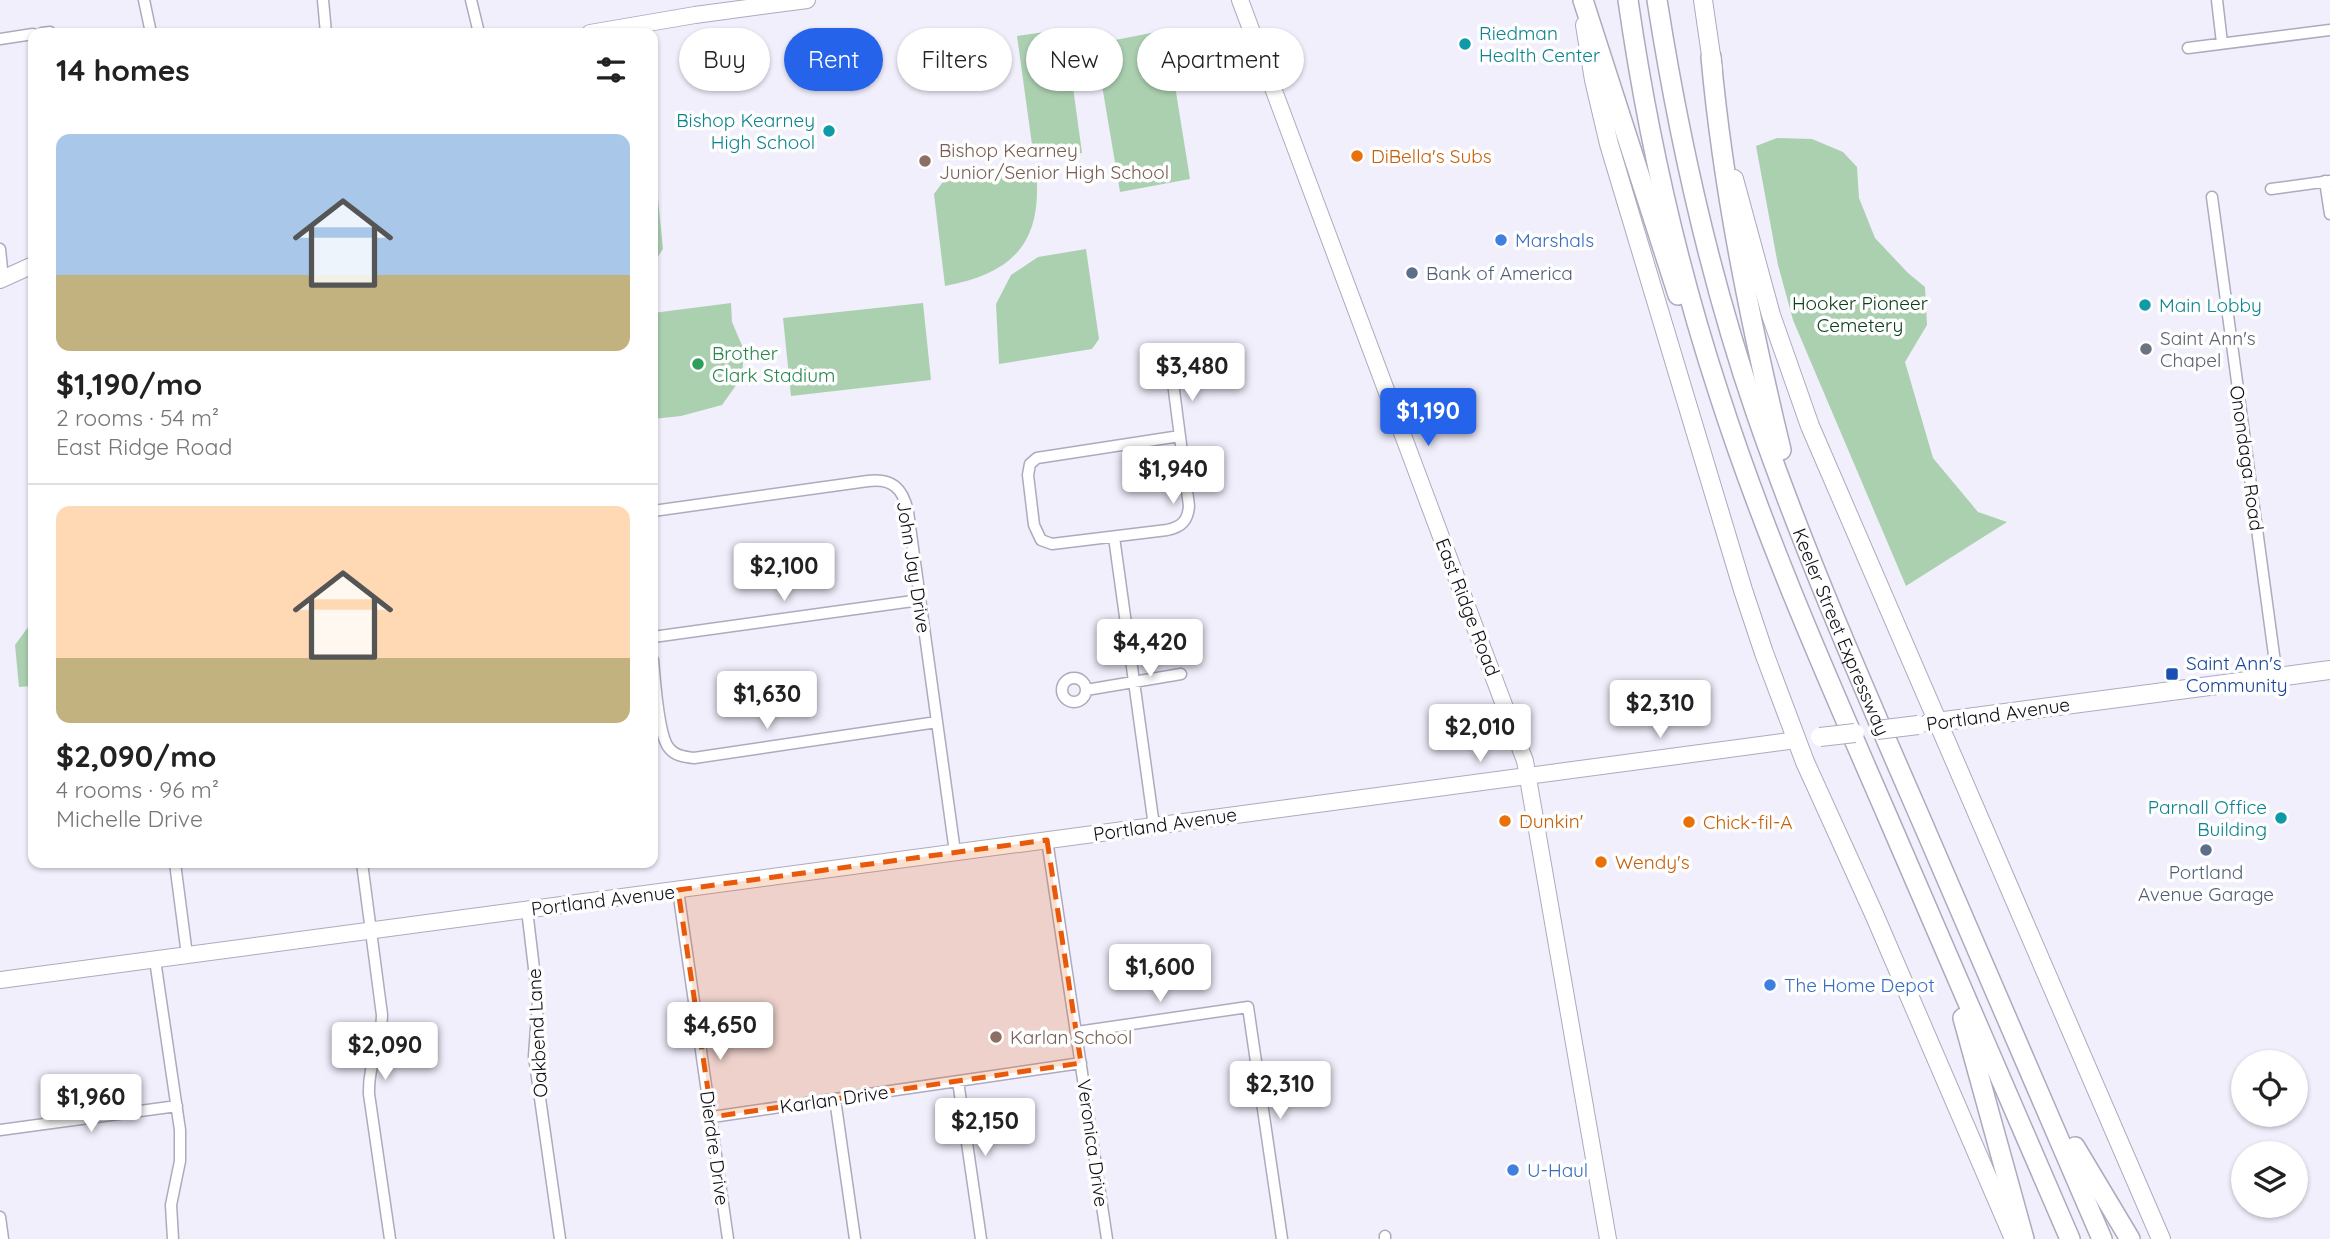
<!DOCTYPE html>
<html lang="en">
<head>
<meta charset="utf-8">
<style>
	body { margin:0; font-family:Quicksand,sans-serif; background:#f2f2f2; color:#222; height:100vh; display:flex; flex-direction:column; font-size:26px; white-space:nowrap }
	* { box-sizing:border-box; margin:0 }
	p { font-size:23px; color:#767676 }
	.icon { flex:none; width:38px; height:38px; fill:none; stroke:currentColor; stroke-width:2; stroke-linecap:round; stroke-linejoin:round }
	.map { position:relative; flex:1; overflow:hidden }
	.drawer { position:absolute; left:28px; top:28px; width:630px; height:840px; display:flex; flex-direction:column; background:#fff; border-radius:14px; box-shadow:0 2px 5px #0004 }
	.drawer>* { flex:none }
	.hud { position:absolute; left:679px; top:28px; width:665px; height:63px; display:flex; gap:14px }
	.buttons { position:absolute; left:2231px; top:1050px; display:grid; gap:14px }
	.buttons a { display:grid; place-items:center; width:77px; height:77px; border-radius:50%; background:#fff; box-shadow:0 2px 5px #0004; font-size:35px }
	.price { position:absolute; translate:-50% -60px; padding:0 16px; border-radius:7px; background:#fff; color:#222; font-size:23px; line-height:46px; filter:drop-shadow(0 2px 4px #0008) }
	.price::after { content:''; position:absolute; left:50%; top:42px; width:21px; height:16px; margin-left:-10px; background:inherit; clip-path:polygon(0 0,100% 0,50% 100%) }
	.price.current { background:#2563eb; color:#fff }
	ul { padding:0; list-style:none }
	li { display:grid; align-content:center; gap:14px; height:371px; padding:0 28px }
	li+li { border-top:2px solid #e0e0e0 }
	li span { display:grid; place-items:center; height:217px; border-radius:14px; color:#555 }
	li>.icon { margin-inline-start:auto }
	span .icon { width:126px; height:126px; fill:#fffc; stroke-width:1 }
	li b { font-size:30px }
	h2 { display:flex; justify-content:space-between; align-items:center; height:84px; padding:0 28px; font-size:30px }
	.chip { padding:0 24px; border-radius:32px; background:#fff; box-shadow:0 2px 5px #0004; font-size:24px; line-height:63px }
	.chip.current { background:#2563eb; color:#fff }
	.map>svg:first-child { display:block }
	.green { fill:#abd0b0 }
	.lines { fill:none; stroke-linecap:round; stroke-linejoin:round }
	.street-casing { stroke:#adaabe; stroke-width:13 }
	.secondary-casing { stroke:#adaabe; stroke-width:18 }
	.primary-casing { stroke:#adaabe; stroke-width:20 }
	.highway-casing { stroke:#adaabe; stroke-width:22 }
	.street { stroke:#fff; stroke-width:10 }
	.secondary { stroke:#fff; stroke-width:16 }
	.primary { stroke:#fff; stroke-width:18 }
	.highway { stroke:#fff; stroke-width:19 }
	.primary-bridge-casing { stroke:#adaabe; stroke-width:20; stroke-linecap:butt }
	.primary-bridge { stroke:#fff; stroke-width:18 }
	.marked { fill:#e8590c; fill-opacity:0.2; stroke:#e8590c; stroke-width:5; stroke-dasharray:14 9; stroke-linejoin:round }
	.culture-dot { fill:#0f9aa8; stroke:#fefefe; stroke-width:2.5 }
	.food-dot { fill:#e8710a; stroke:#fefefe; stroke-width:2.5 }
	.education-dot { fill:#8d6e63; stroke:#fefefe; stroke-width:2.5 }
	.shop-dot { fill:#3f7fe0; stroke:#fefefe; stroke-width:2.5 }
	.service-dot { fill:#5c6f8a; stroke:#fefefe; stroke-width:2.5 }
	.worship-dot { fill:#6b7280; stroke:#fefefe; stroke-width:2.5 }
	.leisure-dot { fill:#2e9e5b; stroke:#fefefe; stroke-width:2.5 }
	.transit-dot { fill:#1a4fb4; stroke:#fefefe; stroke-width:2.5 }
	.labels { text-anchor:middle; stroke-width:7; stroke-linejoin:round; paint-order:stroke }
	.culture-label { font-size:19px; fill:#0d838f; stroke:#fefefe; text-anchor:start }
	.education-label { font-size:19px; fill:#785e54; stroke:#fefefe; text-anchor:start }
	.food-label { font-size:19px; fill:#c56008; stroke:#fefefe; text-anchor:start }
	.shop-label { font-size:19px; fill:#366cbe; stroke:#fefefe; text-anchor:start }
	.service-label { font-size:19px; fill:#4e5e75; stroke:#fefefe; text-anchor:start }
	.park-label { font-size:19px; fill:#0b401b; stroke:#fefefe }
	.worship-label { font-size:19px; fill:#5b616d; stroke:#fefefe; text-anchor:start }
	.leisure-label { font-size:19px; fill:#27864d; stroke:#fefefe; text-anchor:start }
	.street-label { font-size:19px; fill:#0d0c13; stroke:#fefefe }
	.transit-label { font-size:19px; fill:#164399; stroke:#fefefe; text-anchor:start }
</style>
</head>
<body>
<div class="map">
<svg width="2330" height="1239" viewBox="0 0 2330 1239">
	<rect width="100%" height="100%" fill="#f1effc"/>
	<path class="green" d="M1065 29 1082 153 1034 159 1017 36Z
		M1166 30 1190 179 1120 192 1095 44Z
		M1777 138 1812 139 1843 152 1857 167 1859 198 1875 238 1908 273 1925 287 1927 325 1905 362 1933 458 1978 512 2007 522 1906 586 1793 320 1778 265 1756 146Z
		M653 148 663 249 657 258H653Z
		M1036 170C1043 241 1015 273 945 286L934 194 945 179Z
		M1086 249 1099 339 1092 349 999 364 996 304 1011 275 1038 257Z
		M731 303 732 322 744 350 742 377 722 405 681 416 653 419V313Z
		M923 303 931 380 791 396 783 318Z
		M31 623H33V686L19 687 15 645Z"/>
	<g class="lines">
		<g class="street-casing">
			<path id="street" d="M144 0 151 33
				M323 0 326 33
				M471 0 479 33
				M2217 0 2222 43
				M42 33 50 32
				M0 39 33 34
				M2188 48 2330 30
				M2325 181 2330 214
				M2271 189 2330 181
				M2212 197 2277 677
				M0 249 3 279
				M1172 375 1189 506C1188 520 1182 527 1167 530L1052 544 1041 540 1034 525 1028 475 1030 464 1037 458 1180 436
				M653 511 868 481C892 478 903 488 908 512L955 852
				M1114 537 1154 826
				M653 637 920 600
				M653 660C655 680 658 735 669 748 675 756 685 757 694 758L937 722
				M1062 690a12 12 0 1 1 24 0a12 12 0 1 1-24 0Z
				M1086 690 1181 674
				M1047 840 1107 1239
				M175 863 187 955
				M362 863 382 1015C382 1043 368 1063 369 1094L390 1239
				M678 890 728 1239
				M527 910 538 1002 534 1056 560 1239
				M155 960 180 1130V1161L171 1205 173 1239
				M1077 1032 1248 1007 1282 1239
				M958 1081 981 1239
				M835 1099 855 1239
				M712 1117 1081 1063
				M0 1130 177 1106
				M0 1217 3 1239
				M1385 1236V1239"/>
		</g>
		<g class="secondary-casing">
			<path id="secondary" d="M1240 0 1525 761 1608 1239
				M590 33 695 15 807 0
				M0 280 33 265
				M0 980 1797 740"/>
		</g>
		<g class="primary-casing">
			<path id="primary" d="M1703 0 1713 69
				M1585 25 1594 80 1609 144 1743 590 1764 653 1805 762 1874 914 2014 1239
				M1734 179 1771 315 1810 426 2161 1239
				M1929 723 2330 670"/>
		</g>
		<g class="highway-casing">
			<g id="highway">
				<path d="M1583 0 1678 295"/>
				<path d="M1628 0C1647 133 1677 266 1719 394 1765 537 1826 675 1886 813 1947 955 2009 1097 2070 1239"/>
				<path id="s1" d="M1657 0C1679 140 1710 279 1756 413 1805 555 1866 693 1926 831 1985 967 2044 1103 2102 1239"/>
				<path d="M1711 57C1723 189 1750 321 1781 450"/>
				<path d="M1963 1018 2024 1239"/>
				<path d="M2075 1147 2130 1239"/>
			</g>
		</g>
		<use href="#street" class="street"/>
		<use href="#secondary" class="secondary"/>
		<use href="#primary" class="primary"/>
		<use href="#highway" class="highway"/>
		<g class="primary-bridge-casing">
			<path id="primary-bridge" d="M1877 730 1918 725
				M1820 737 1855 733"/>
		</g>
		<use href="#primary-bridge" class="primary-bridge"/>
	</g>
	<path class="marked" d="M1047 840 1081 1063 712 1117 678 890Z"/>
	<g class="culture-dot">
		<circle cx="1465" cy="44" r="7"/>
		<circle cx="829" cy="131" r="7"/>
		<circle cx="2145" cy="305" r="7"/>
		<circle cx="2281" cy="818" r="7"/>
	</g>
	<g class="food-dot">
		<circle cx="1357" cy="156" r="7"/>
		<circle cx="1505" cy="821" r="7"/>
		<circle cx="1689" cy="822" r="7"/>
		<circle cx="1601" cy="862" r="7"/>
	</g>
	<g class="education-dot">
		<circle cx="925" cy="161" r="7"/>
		<circle cx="996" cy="1037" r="7"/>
	</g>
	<g class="shop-dot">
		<circle cx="1501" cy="240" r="7"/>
		<circle cx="1770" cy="985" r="7"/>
		<circle cx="1513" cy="1170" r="7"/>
	</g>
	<g class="service-dot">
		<circle cx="1412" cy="273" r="7"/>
		<circle cx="2206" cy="850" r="7"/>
	</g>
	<circle class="worship-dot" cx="2146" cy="349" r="7"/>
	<circle class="leisure-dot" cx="698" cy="364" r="7"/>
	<rect class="transit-dot" x="2165" y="667" width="14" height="14" rx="3.5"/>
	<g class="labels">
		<g class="culture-label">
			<text x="1479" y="40">Riedman<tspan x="1479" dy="22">Health Center</tspan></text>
			<text x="815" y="127" text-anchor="end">Bishop Kearney<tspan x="815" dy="22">High School</tspan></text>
			<text x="2159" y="312">Main Lobby</text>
			<text x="2267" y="814" text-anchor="end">Parnall Office<tspan x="2267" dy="22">Building</tspan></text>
		</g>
		<g class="education-label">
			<text x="939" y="157">Bishop Kearney<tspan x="939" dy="22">Junior/Senior High School</tspan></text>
			<text x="1010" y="1044">Karlan School</text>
		</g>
		<g class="food-label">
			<text x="1371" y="163">DiBella's Subs</text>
			<text x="1519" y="828">Dunkin'</text>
			<text x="1703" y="829">Chick-fil-A</text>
			<text x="1615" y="869">Wendy's</text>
		</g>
		<g class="shop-label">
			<text x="1515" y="247">Marshals</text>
			<text x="1784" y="992">The Home Depot</text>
			<text x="1527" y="1177">U-Haul</text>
		</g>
		<g class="service-label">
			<text x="1426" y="280">Bank of America</text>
			<text x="2206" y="879" text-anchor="middle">Portland<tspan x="2206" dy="22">Avenue Garage</tspan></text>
		</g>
		<g class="park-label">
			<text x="1860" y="310">Hooker Pioneer<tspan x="1860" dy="22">Cemetery</tspan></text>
		</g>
		<g class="worship-label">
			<text x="2160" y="345">Saint Ann's<tspan x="2160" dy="22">Chapel</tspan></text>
		</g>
		<g class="leisure-label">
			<text x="712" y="360">Brother<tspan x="712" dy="22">Clark Stadium</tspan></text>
		</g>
		<g class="street-label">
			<text transform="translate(2247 458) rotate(82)" y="7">Onondaga Road</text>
			<text transform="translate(914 567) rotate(81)" y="7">John Jay Drive</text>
			<text transform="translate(1468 607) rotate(69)" y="7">East Ridge Road</text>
			<text dy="7" stroke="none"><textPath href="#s1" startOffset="660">Keeler Street Expressway</textPath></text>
			<text transform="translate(1998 714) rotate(-8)" y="7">Portland Avenue</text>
			<text transform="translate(1165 824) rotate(-8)" y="7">Portland Avenue</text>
			<text transform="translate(603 900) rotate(-7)" y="7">Portland Avenue</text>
			<text transform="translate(537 1033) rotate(-93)" y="7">Oakbend Lane</text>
			<text transform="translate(834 1099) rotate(-8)" y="7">Karlan Drive</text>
			<text transform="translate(1093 1143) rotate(82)" y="7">Veronica Drive</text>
			<text transform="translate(715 1148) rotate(82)" y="7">Dierdre Drive</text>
		</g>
		<g class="transit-label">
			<text x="2186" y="670">Saint Ann's<tspan x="2186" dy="22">Community</tspan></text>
		</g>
	</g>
</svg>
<div class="buttons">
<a><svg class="icon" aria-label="locate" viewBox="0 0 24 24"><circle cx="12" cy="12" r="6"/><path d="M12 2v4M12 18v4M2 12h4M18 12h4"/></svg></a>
<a><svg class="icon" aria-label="layers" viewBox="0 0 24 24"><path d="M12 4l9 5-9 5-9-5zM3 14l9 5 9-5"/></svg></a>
</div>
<b class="price" style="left:1192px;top:403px">$3,480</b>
<b class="price current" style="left:1428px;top:448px">$1,190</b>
<b class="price" style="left:1173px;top:506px">$1,940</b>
<b class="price" style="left:784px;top:603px">$2,100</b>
<b class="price" style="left:1150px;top:679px">$4,420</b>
<b class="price" style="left:767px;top:731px">$1,630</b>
<b class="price" style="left:1660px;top:740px">$2,310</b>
<b class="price" style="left:1480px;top:764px">$2,010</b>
<b class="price" style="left:1160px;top:1004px">$1,600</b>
<b class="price" style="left:720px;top:1062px">$4,650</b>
<b class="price" style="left:385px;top:1082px">$2,090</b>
<b class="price" style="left:1280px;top:1121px">$2,310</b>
<b class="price" style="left:91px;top:1134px">$1,960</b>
<b class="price" style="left:985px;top:1158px">$2,150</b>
<div class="hud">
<a class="chip">Buy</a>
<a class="chip current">Rent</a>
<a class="chip">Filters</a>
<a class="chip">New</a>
<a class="chip">Apartment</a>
</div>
<section class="drawer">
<h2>14 homes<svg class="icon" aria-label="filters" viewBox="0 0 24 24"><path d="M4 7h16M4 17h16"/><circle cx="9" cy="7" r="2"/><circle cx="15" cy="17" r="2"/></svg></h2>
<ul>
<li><span style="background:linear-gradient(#a9c7e8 65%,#c2b280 0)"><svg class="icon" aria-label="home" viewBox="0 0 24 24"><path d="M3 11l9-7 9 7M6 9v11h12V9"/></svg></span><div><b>$1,190/mo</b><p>2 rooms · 54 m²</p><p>East Ridge Road</p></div></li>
<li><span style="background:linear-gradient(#ffd9b3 70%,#c2b280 0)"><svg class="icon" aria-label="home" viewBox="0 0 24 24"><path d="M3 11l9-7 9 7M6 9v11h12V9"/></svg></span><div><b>$2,090/mo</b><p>4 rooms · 96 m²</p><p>Michelle Drive</p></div></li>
</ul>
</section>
</div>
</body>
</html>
